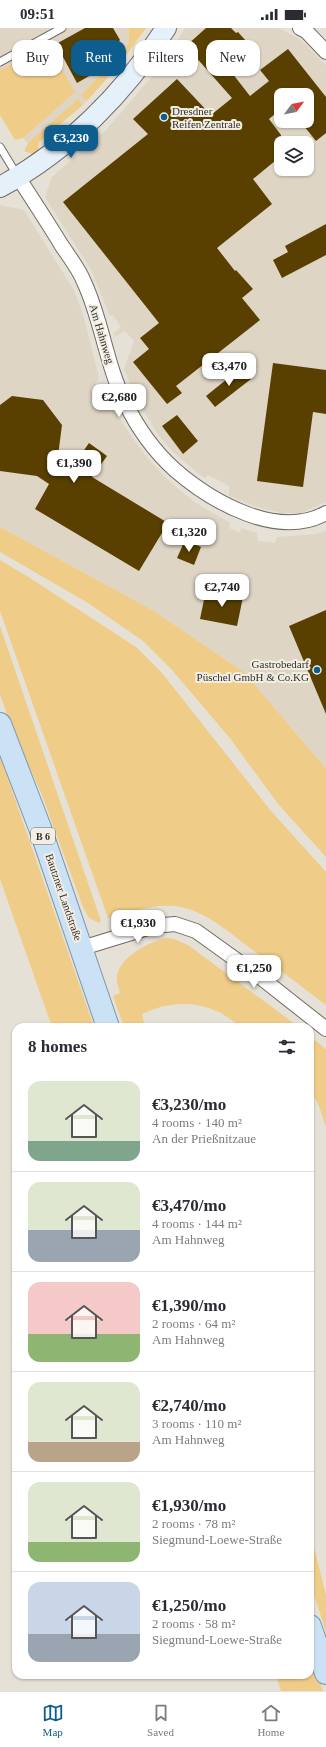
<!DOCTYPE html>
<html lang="en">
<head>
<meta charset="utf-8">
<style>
	body { margin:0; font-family:Georgia,serif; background:#f2f2f3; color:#2b2b33; height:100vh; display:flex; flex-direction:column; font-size:15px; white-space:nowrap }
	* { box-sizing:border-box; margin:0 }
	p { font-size:13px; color:#7c7c81 }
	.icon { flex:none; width:22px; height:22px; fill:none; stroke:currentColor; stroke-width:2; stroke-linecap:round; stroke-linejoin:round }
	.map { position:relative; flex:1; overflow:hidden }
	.details { position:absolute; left:12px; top:995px; width:302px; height:656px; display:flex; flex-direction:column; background:#fff; border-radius:12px; box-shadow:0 1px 3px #0004 }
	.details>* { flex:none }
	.top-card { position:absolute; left:12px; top:12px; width:302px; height:36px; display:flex; gap:8px }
	.needle { width:26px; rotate:58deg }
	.buttons { position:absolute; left:274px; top:60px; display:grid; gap:8px }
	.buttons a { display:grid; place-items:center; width:40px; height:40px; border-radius:8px; background:#fff; box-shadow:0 1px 3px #0004; font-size:20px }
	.price { position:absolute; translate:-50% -34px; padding:0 9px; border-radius:8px; background:#fff; color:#222; font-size:13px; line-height:26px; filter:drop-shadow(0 1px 2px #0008) }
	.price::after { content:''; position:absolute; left:50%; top:24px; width:12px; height:9px; margin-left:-6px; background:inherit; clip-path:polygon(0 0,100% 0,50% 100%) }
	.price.selected { background:#0e5d8f; color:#fff }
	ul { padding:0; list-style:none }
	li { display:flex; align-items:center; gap:12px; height:100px; padding:0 16px }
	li+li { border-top:1px solid #e1e1e2 }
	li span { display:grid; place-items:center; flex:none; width:112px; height:80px; border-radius:12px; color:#555 }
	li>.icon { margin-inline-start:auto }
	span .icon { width:48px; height:48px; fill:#fffc; stroke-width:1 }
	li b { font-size:17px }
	h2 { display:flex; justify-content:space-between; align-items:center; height:48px; padding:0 16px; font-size:17px }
	.tag { padding:0 14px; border-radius:12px; background:#fff; box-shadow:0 1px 3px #0004; font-size:14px; line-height:36px }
	.tag.selected { background:#0e5d8f; color:#fff }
	.status { display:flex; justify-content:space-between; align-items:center; height:28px; padding:0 20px; background:#fff; direction:ltr }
	.status svg { height:11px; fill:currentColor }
	.menu { display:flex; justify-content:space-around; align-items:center; height:56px; border-top:1px solid #e1e1e2; background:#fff; font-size:11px; color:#7c7c81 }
	.menu a { display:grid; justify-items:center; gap:2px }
	.menu .selected { color:#0e5d8f }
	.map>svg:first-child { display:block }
	.built { fill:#ded5c5; fill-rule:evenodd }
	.green { fill:#efcc88 }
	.building { fill:#594000 }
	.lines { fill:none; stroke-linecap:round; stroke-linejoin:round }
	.lane-casing { stroke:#706b63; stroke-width:9 }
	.street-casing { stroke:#706b63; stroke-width:16 }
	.secondary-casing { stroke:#706b63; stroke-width:22 }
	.primary-casing { stroke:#7e97ab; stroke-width:24 }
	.lane { stroke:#fff; stroke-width:7 }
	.street { stroke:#fff; stroke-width:14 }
	.secondary { stroke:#e5f1fa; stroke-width:20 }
	.primary { stroke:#cbe2f6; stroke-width:22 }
	.poi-dot { fill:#0e5d8f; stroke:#f3eee4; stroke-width:1.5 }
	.labels { text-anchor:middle; stroke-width:4; stroke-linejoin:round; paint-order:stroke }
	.shield { fill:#f3eee4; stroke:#6b6862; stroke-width:1 }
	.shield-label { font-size:10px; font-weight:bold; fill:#312f2b }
	.poi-label { font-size:11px; fill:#312f2b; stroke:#f3eee4; text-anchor:start }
	.street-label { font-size:11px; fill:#312f2b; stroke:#f3eee4 }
</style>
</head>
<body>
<div class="status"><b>09:51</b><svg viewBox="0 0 49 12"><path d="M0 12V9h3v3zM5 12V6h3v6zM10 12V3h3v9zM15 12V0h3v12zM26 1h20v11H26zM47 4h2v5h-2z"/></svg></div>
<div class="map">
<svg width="326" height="1663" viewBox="0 0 326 1663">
	<rect width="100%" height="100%" fill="#e6e1d7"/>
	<path class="built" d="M0 0H129V15L82 68 87 73 83 77 78 72 28 115 23 110 74 64 0 42Z
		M185 0H278L300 11 326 37V474L301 485H283L260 480 229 468V458L208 447 205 450 200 447 172 423 159 408 135 368 124 341 134 313 125 303 115 309 114 305 121 299 113 287 110 288 91 242 45 169 52 149 107 101 166 32ZM281 67H307V93H281ZM281 115H307V141H281Z
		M0 177 24 182 57 235 74 262 83 286 99 350 95 356 103 374 109 373 131 408 149 432 170 454 193 473 230 495 229 500 240 505 241 500 257 505 258 513 275 515 277 509 316 506 326 503V741L245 645 154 583 0 499Z"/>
	<path class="green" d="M129 0H146L119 37 87 73 81 68 129 15Z
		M48 17 75 64 23 110 15 112 0 87V42Z
		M78 71 83 77 39 114 38 123 33 126 24 123 28 115Z
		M0 499 154 583 245 645 326 741V829L279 777 229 709 172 642 143 613 88 575 0 524Z
		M0 532 30 550 136 619 162 645 271 783 326 844V977C301 958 276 939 250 920 227 903 204 881 174 878 152 876 128 885 108 890L0 583Z
		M0 598 101 893 99 895 89 890 83 879 42 767 12 701 0 666Z
		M0 728 94 999H52L0 851Z
		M166 910 174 911 188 917 299 999C288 999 252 1002 243 999 235 996 227 988 219 984 193 972 167 974 142 986L145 999H124L113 968 120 965C119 960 116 954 117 950 118 929 149 914 166 910Z
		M310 1008 326 1021V1099L319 1078 310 1061Z
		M310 1503 326 1567V1604L310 1554Z
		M310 1624 323 1663H281L276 1647H310Z"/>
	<path class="building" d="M85 0H113L120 12 91 47 77 55 56 16Z
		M206 0H231L236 5 238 4 255 23 232 45 250 68 269 53 260 42 288 21 326 69V105L316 113 300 93H307V67H281V81L269 91 281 107V128L253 151 272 176 217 220 235 243 236 242 253 261 242 270 260 292 176 358 182 365 167 376 133 334 149 321 140 310 159 295 63 174 148 106 133 91 177 51 211 87 232 70 186 18Z
		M326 196V227L282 250 273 232 288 224 285 218Z
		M273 335 326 342V386L313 384 303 459 257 453Z
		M242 339 251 351 215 379 206 368Z
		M12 368 43 372 62 397 58 428 73 438 89 415 107 428 92 449 168 495 139 543 35 481 49 456 37 448 0 443V377Z
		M177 387 198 413 183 426 162 398Z
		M185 512 201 519 194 537 177 530Z
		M206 562 243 569 237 598 200 591Z
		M326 582V686L289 598Z"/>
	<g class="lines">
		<g class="lane-casing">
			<path id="lane" d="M0 34 62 0
				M0 119 17 147"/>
		</g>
		<g class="street-casing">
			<path id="street" d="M300 0 306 3 326 24
				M18 149C33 172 48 195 62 218 70 230 79 241 84 254 102 292 106 337 125 374 137 399 155 424 175 442 212 474 278 512 326 485
				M82 920 154 898 175 896 196 903 260 949 326 1001"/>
		</g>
		<g class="secondary-casing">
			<path id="secondary" d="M0 159C68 122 125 65 166 0"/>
		</g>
		<g class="primary-casing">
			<path id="primary" d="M0 696 40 800 108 999
				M310 1598 326 1645"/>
		</g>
		<use href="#lane" class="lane"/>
		<use href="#street" class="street"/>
		<use href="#secondary" class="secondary"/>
		<use href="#primary" class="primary"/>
	</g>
	<g class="poi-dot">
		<circle cx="164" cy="89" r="4"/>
		<circle cx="317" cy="642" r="4"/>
	</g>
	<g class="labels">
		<rect class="shield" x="31" y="800" width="24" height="16" rx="3"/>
		<g class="shield-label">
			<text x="43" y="812">B 6</text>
		</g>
		<g class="poi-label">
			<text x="172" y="87">Dresdner<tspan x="172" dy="13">Reifen Zentrale</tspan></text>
			<text x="309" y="640" text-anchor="end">Gastrobedarf<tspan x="309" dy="13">Püschel GmbH &amp; Co.KG</tspan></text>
		</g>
		<g class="street-label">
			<text transform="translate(102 306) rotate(73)" y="4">Am Hahnweg</text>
			<text transform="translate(64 869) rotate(71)" y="4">Bautzner Landstraße</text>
		</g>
	</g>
</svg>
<div class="buttons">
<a><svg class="needle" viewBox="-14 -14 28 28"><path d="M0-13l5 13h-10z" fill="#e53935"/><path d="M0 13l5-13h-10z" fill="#7c7c81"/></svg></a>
<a><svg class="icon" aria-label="layers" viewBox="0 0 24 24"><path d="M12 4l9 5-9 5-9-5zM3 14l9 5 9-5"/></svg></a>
</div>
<b class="price selected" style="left:71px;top:131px">€3,230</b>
<b class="price" style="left:229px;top:359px">€3,470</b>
<b class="price" style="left:119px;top:390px">€2,680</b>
<b class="price" style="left:74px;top:456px">€1,390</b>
<b class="price" style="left:189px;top:525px">€1,320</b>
<b class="price" style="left:222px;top:580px">€2,740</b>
<b class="price" style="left:138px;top:916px">€1,930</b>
<b class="price" style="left:254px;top:961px">€1,250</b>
<div class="top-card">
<a class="tag">Buy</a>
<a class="tag selected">Rent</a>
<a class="tag">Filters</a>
<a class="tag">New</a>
</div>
<section class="details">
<h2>8 homes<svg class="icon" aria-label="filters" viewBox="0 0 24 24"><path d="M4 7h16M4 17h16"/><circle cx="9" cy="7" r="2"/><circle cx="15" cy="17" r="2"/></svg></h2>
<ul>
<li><span style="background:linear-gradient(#dfe7d0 75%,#7fa58c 0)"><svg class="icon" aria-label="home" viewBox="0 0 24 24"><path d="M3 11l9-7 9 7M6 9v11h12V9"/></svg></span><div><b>€3,230/mo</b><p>4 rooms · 140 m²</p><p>An der Prießnitzaue</p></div></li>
<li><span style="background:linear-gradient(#dfe7d0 60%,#9aa5b1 0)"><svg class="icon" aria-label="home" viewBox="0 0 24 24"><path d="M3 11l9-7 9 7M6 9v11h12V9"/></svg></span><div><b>€3,470/mo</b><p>4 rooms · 144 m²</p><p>Am Hahnweg</p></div></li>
<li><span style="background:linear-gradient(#f6c9c9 65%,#8fb573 0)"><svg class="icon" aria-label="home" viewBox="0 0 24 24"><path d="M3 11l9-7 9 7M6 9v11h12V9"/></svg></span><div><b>€1,390/mo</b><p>2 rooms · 64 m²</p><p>Am Hahnweg</p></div></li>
<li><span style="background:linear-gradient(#dfe7d0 75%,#b9a48a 0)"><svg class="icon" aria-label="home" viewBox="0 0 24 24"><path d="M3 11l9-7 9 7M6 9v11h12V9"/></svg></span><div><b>€2,740/mo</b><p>3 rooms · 110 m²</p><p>Am Hahnweg</p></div></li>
<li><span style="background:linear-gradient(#dfe7d0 75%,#8fb573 0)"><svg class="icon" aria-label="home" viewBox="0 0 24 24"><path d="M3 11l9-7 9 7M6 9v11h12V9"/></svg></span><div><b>€1,930/mo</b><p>2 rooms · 78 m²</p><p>Siegmund-Loewe-Straße</p></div></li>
<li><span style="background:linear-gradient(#c9d6e8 65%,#9aa5b1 0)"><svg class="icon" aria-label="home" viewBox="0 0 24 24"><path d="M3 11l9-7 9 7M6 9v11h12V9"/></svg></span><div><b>€1,250/mo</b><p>2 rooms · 58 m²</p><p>Siegmund-Loewe-Straße</p></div></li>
</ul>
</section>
</div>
<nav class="menu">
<a class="selected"><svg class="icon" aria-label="map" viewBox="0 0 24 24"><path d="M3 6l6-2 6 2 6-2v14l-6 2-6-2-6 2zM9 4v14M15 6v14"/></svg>Map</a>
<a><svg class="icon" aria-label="saved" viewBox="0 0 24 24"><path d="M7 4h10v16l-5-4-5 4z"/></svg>Saved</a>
<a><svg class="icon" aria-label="home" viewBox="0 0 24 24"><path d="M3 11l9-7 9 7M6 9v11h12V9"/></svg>Home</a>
</nav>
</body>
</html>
